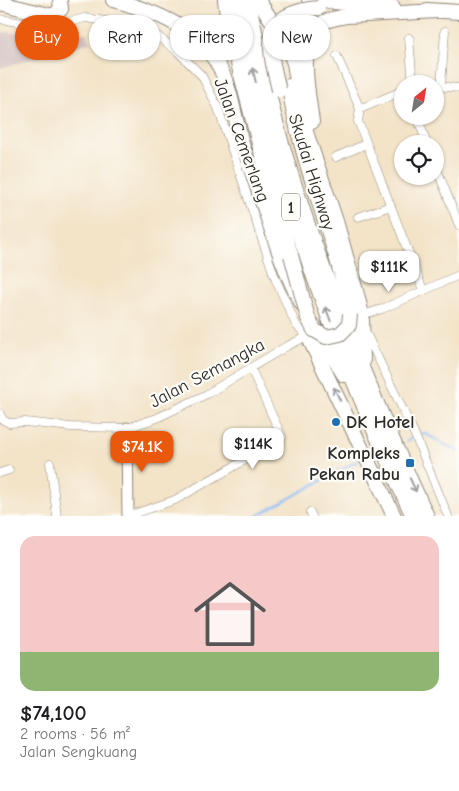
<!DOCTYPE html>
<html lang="en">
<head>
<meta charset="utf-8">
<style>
	body { margin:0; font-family:"Comic Neue",sans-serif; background:#f6f6f6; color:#202124; height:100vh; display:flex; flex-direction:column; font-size:19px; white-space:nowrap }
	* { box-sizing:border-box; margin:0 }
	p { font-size:16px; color:#757577 }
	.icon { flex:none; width:28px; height:28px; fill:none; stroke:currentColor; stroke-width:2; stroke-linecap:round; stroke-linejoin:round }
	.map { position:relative; height:516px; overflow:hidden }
	.side { display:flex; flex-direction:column; background:#fff; flex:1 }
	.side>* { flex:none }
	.banner { position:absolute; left:15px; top:15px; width:430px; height:45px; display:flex; gap:10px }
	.needle { width:32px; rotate:30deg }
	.tools { position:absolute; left:394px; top:75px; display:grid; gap:10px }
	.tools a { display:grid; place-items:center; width:50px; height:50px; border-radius:50%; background:#fff; box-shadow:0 1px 4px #0004; font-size:25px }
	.price { position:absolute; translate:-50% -42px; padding:0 11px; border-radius:10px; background:#fff; color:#222; font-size:16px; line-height:32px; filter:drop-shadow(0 1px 2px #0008) }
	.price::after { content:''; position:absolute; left:50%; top:30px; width:15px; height:11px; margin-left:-8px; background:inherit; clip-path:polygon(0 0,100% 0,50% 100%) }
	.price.active { background:#ea580c; color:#fff }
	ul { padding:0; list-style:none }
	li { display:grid; align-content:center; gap:10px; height:265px; padding:0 20px }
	li span { display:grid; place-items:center; height:155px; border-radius:15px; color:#555 }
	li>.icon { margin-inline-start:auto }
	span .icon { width:90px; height:90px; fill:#fffc; stroke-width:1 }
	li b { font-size:21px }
	.pill { padding:0 18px; border-radius:22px; background:#fff; box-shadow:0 1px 4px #0004; font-size:18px; line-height:45px }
	.pill.active { background:#ea580c; color:#fff }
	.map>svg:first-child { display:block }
	.industrial { fill:#d1bfbe }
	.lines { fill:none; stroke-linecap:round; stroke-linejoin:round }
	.stream { stroke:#89baf5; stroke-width:2 }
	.street-casing { stroke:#8f8779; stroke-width:9 }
	.secondary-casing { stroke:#8f8779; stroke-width:13 }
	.highway-casing { stroke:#8f8779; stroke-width:16 }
	.street { stroke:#fff; stroke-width:8 }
	.secondary { stroke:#fff; stroke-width:11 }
	.highway { stroke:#fff; stroke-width:14 }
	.highway-bridge-casing { stroke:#8f8779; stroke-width:16; stroke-linecap:butt }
	.highway-bridge { stroke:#fff; stroke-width:14 }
	.oneway { stroke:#a0a0a0 }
	.poi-dot { fill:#1f6fb2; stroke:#fdfcf7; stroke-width:2 }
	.labels { text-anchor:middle; stroke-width:4.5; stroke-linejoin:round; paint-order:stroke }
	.shield { fill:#fdfcf7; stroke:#6a6a68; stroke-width:1 }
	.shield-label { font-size:16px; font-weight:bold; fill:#2b2b2b }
	.street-label { font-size:18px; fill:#2b2b2b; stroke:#fdfcf7 }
	.poi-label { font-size:18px; font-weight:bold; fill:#2b2b2b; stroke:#fdfcf7; text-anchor:start }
</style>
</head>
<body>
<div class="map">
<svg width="459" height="516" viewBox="0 0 459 516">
	<rect width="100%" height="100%" fill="#fdfcf7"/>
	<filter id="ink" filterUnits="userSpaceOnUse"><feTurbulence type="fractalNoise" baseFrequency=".02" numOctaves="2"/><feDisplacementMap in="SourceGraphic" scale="10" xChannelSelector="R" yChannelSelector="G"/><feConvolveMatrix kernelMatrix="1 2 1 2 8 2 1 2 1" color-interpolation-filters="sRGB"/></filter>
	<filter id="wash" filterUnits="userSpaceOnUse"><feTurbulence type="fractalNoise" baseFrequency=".0096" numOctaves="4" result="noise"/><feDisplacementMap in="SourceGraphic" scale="20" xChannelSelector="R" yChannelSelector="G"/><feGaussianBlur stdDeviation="1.12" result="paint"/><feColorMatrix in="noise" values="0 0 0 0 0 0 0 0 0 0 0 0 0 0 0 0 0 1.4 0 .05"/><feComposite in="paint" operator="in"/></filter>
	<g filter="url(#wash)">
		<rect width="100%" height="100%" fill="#f3e3c7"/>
		<path class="industrial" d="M0 32 60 35 86 33 91 42 0 68Z"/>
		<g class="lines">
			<path class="stream" d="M417 436 424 433 459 452
				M407 441 413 438
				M257 516 359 460"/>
		</g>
	</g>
	<g filter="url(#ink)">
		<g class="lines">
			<g class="street-casing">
				<path id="street" d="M0 19 40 26H53L85 18 121 23 156 35 177 51 202 76 218 108 275 278 296 325 308 336 287 346 207 394 157 418 127 428 71 427 25 422 9 423 3 420 0 414
					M409 38 413 84
					M337 56 360 109
					M435 86 459 88
					M441 86 445 31
					M402 91 360 109 358 121 423 290
					M417 116 427 144
					M336 157 366 144
					M435 164 459 225
					M358 217 391 206
					M380 275 412 262
					M362 315 382 309 459 275
					M366 333 414 433 448 516
					M50 463 57 516
					M0 473 9 470
					M310 512 312 516
					M128 516 175 500 280 440 282 437 251 369"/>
			</g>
			<g class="secondary-casing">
				<path id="secondary" d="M127 428 128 516"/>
			</g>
			<g class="highway-casing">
				<path id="highway" d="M113 0C162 13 210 33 227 85 233 103 236 122 241 140 247 161 256 181 262 201 274 237 284 272 302 304
					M225 0 228 22 239 67 270 186 291 255
					M235 0C249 53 261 106 276 158 311 281 358 400 413 516
					M248 0C259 48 268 97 282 144 320 272 371 395 427 516
					M258 0 285 41 294 63 305 129 336 221 358 298 362 315 363 362
					M309 0 393 7
					M0 3 53 16 61 9 60 0
					M427 10 459 12
					M289 86C300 164 336 237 350 314
					M312 122C309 94 296 46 321 24 327 19 338 18 347 16L437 11
					M315 327 344 375
					M308 336 394 516"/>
			</g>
			<use href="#street" class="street"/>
			<use href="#secondary" class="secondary"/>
			<use href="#highway" class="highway"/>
			<g class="highway-bridge-casing">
				<path id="highway-bridge" d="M279 90C268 46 259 13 318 8
					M291 255 308 318 314 330 326 337 331 336 340 334 349 325 350 314"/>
			</g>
			<use href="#highway-bridge" class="highway-bridge"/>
		</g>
		<defs><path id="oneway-shaft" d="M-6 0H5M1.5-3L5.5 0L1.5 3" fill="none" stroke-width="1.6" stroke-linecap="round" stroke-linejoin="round" transform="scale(1.25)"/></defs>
		<g class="oneway">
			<use href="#oneway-shaft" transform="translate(254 75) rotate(-104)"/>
			<use href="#oneway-shaft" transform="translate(328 314) rotate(-111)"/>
			<use href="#oneway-shaft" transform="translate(337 394) rotate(-116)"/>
			<use href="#oneway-shaft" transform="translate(413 485) rotate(65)"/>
		</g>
	</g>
	<g class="poi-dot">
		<circle cx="336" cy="422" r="5"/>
		<rect x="405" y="458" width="10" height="10" rx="2.5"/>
	</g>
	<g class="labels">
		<rect class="shield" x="282" y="193.5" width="18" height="27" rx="4"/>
		<g class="shield-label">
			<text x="291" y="213">1</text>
		</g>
		<g class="street-label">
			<text transform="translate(242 140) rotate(70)" y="6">Jalan Cemerlang</text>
			<text transform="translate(312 172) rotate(73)" y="6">Skudai Highway</text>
			<text transform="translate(207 373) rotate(-28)" y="6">Jalan Semangka</text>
		</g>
		<g class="poi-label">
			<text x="346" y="428">DK Hotel</text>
			<text x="400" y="459" text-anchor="end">Kompleks<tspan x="400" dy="21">Pekan Rabu</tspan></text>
		</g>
	</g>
</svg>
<div class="tools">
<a><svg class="needle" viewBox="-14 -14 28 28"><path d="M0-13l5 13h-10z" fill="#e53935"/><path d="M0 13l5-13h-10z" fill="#757577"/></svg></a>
<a><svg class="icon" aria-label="locate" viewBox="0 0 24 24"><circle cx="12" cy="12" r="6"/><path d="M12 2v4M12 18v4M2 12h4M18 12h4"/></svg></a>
</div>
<b class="price" style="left:389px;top:293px">$111K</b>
<b class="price" style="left:253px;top:470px">$114K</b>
<b class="price active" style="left:142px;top:473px">$74.1K</b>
<div class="banner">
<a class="pill active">Buy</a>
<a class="pill">Rent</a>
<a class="pill">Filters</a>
<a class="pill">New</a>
</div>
</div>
<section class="side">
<ul>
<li><span style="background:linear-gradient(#f6c9c9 75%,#8fb573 0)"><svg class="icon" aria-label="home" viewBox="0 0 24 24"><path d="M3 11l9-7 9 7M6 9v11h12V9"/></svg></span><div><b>$74,100</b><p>2 rooms · 56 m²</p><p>Jalan Sengkuang</p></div></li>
</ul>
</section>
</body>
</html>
